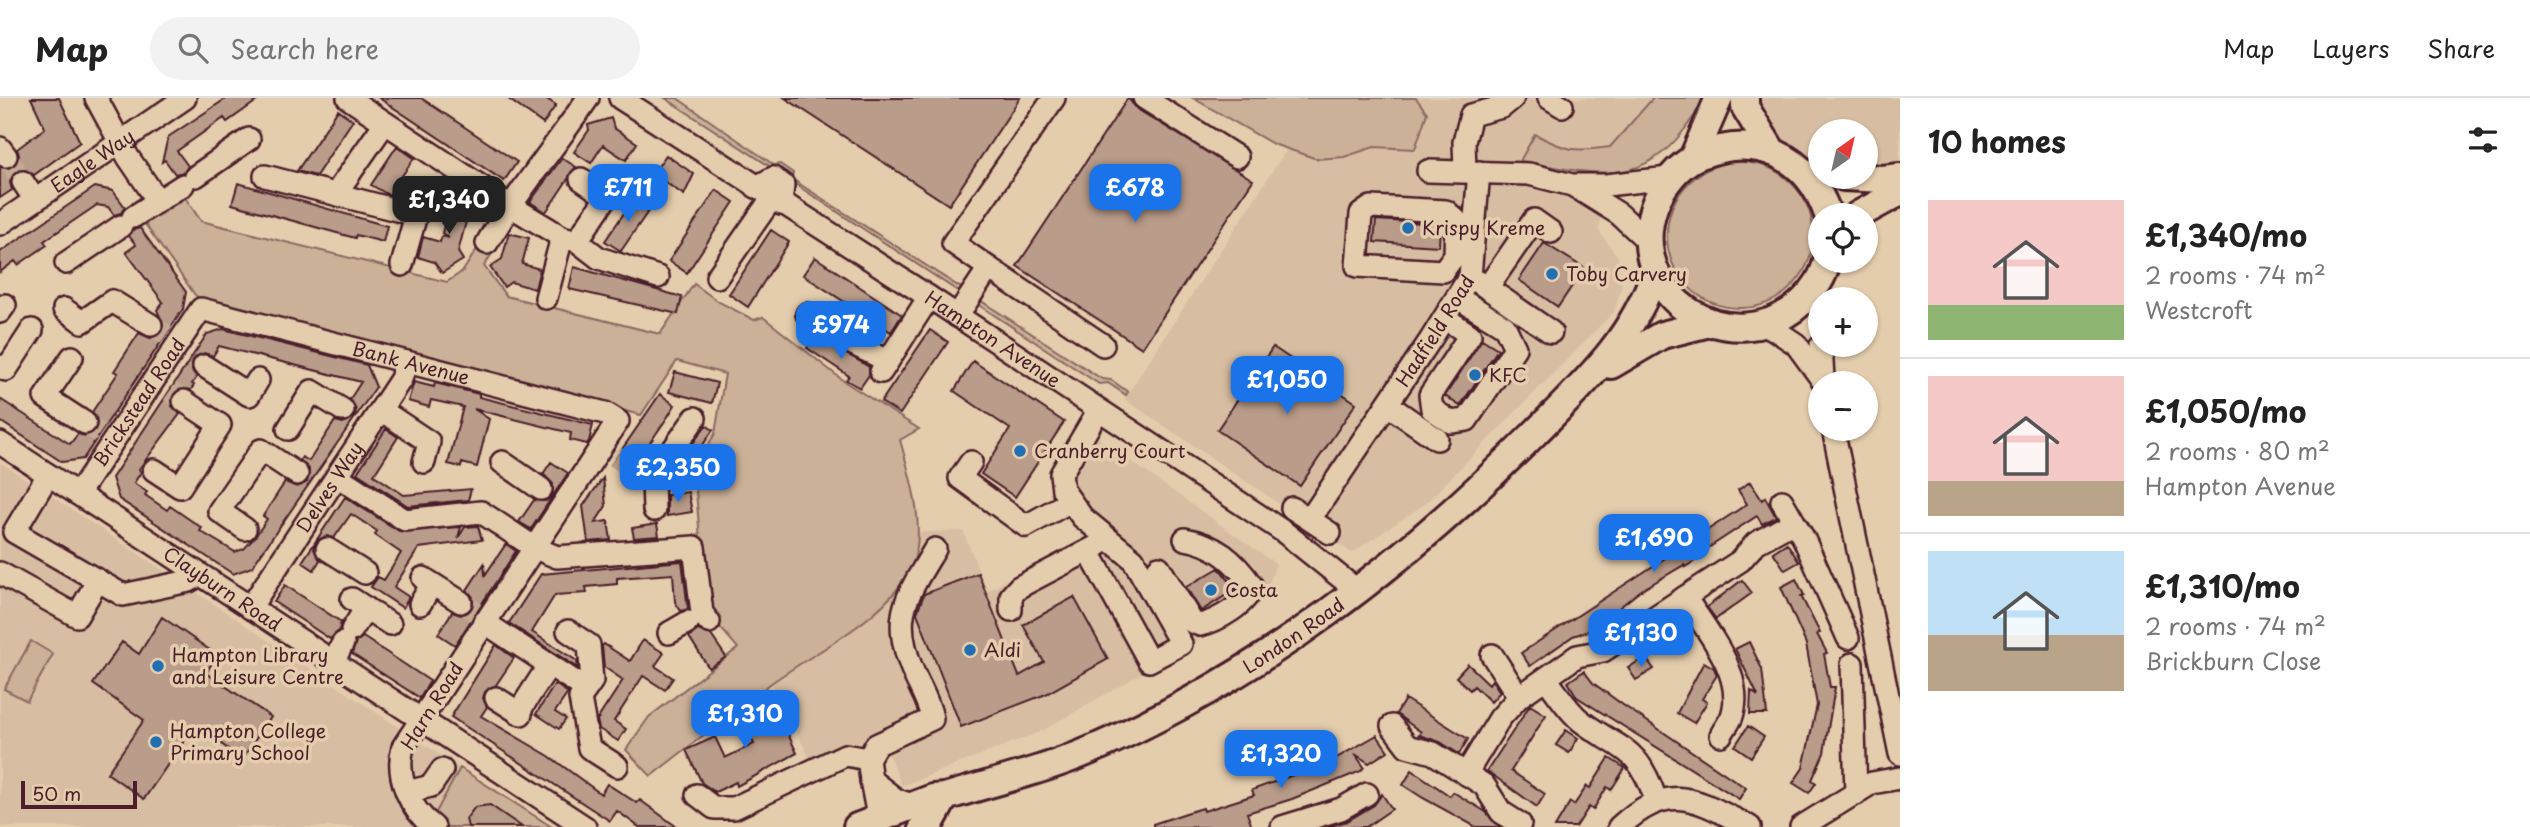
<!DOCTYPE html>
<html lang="en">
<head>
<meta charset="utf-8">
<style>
	body { margin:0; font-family:"Playpen Sans",sans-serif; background:#f2f2f2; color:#222; height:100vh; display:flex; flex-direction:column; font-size:26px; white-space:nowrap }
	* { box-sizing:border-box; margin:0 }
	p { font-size:23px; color:#767676 }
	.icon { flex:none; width:38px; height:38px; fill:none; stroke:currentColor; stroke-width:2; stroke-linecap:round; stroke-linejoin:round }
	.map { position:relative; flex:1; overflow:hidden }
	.side { display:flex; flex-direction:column; background:#fff; width:630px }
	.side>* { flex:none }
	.needle { width:46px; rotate:34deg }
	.controls { position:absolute; left:1808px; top:21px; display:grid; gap:14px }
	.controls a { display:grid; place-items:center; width:70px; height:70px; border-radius:50%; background:#fff; box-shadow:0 2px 5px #0004; font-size:35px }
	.scale { position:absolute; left:21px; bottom:18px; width:116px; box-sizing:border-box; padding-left:7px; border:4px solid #4a1f2b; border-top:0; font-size:19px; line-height:24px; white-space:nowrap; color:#4a1f2b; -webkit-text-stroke:5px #e4cdad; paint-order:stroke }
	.price { position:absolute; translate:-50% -60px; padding:0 16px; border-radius:14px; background:#1a73e8; color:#fff; font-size:23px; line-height:46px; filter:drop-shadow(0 2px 4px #0008) }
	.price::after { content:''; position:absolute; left:50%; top:42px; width:21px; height:16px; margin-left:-10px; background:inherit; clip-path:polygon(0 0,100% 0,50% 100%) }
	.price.on { background:#222; color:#fff }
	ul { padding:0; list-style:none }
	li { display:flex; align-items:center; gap:21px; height:175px; padding:0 28px }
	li+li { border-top:2px solid #e0e0e0 }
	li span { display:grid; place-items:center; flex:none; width:196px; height:140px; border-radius:0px; color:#555 }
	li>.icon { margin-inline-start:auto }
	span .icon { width:84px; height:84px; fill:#fffc; stroke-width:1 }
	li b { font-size:30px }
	h2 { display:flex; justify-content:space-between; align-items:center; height:84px; padding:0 28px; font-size:30px }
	header { display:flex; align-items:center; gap:42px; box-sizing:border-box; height:98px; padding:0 35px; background:#fff; border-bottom:2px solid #e0e0e0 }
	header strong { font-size:33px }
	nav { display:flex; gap:38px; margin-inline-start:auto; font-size:24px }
	.search { width:490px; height:63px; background:#f2f2f2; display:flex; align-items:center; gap:18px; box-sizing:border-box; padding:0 24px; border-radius:38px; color:#767676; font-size:26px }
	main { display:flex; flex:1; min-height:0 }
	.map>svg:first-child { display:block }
	.built { fill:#d7bea2 }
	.green { fill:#cbb198; stroke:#8a6862; stroke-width:2 }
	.building { fill:#b99c89; stroke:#4a1f2b; stroke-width:2; fill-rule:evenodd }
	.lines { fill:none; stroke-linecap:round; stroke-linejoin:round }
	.minor-tunnel { stroke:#c5aa93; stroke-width:21; stroke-dasharray:21 10; stroke-linecap:butt }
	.minor-casing { stroke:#4a1f2b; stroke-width:26 }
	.major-casing { stroke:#4a1f2b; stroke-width:32 }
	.minor { stroke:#e4cdad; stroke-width:21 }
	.major { stroke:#e4cdad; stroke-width:26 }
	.poi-dot { fill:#1f6fb2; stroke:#e4cdad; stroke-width:2.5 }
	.labels { text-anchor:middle; stroke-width:7; stroke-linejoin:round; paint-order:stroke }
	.street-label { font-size:19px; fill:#4a1f2b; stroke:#e4cdad }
	.poi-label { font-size:19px; fill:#4a1f2b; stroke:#e4cdad; text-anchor:start }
</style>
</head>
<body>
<header>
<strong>Map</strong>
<div class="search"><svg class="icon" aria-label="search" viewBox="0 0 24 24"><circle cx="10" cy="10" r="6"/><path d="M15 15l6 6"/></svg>Search here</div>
<nav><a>Map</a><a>Layers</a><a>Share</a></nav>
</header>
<main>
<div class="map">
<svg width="1900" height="729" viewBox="0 0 1900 729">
	<rect width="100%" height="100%" fill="#e4cdad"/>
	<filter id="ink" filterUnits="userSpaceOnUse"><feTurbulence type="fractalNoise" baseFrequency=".0143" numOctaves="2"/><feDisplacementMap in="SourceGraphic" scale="14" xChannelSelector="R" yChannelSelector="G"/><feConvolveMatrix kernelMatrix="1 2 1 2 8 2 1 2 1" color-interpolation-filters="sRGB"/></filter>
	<g filter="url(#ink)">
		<path class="built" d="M1320 0H1653L1611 49 1599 133 1618 159 1622 187 1614 214 1425 406 1352 455 1124 301Z
			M1755 0H1900V67L1866 71V33H1820V63L1801 57 1778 42 1762 22Z
			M1091 335 1276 466 1265 497 1196 544 1042 633 902 688 880 636 812 665 772 585 887 505 912 466 916 434 963 433 987 493 1082 442 1065 377Z
			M0 364 460 670 428 729H0Z"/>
		<path class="green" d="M665 0H677L774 67 780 66 793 75 792 81 1102 281 1111 282 1128 294 1126 297 1108 285 1099 286 789 82 790 76 781 71 777 73Z
			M1193 0H1416L1427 15 1415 51 1374 49 1344 59 1317 61 1273 46Z
			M1653 0H1704C1700 12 1691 22 1684 32 1638 94 1585 73 1520 63L1535 36C1566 53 1575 54 1610 49Z
			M1667 137a73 73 0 1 1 146 0a73 73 0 1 1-146 0Z
			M184 98 201 123 447 184 463 173 480 146 493 154 484 168 506 198 660 236 694 186 719 204 754 222 763 219 845 284 919 331 900 342C910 377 927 432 912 467 889 520 815 553 770 586 730 616 691 647 651 678L626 652 649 619 738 550 706 513 694 369 715 336 725 276 677 263 641 317 212 209 195 197 145 126Z
			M31 543 53 556 27 603 4 591Z
			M460 670 552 729H428Z"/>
		<path class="building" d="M31 0H59L80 44 34 77 23 71 15 74 10 84 12 92 0 100V70L14 68 19 57 17 51 45 30Z
			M227 0H261L227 24 224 20 177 53 188 68 184 74 175 76 165 62 162 64 168 39Z
			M379 0H421L517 64 504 83Z
			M507 0H545L556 7 543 26Z
			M785 0H1020L949 107Z
			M1128 0 1137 11 1253 82 1142 250 1017 168Z
			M338 12 353 22 337 46 316 78 297 73Z
			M611 20 614 30 637 45 626 62 603 47 591 65 574 54 589 32 588 27Z
			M397 48 414 60 389 97 371 87Z
			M666 57 694 76 684 97 653 76Z
			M562 60 576 69 546 114 530 104Z
			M238 85 387 128 383 144 356 137 355 140 232 106Z
			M95 89 113 93 125 109 121 115 114 117 108 109 97 107 44 143 47 147 18 167 15 163 0 174V154Z
			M716 92 734 104 687 175 669 163Z
			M460 93 476 104 468 116 458 154 463 162 442 175 434 164 418 159 423 139 440 144 442 138 449 140 442 135 449 109Z
			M635 99 651 109 621 153 605 143Z
			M1376 122 1440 126 1439 148 1374 144Z
			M140 130 186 194 183 211 83 361 62 364 0 323V301L70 346 78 336 85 338 96 333 98 325 92 314 118 275 114 273 139 235 150 240 157 239 164 228 157 212 163 204 126 154 136 147 129 138 133 132Z
			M771 132 789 144 748 209 729 196Z
			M509 135 529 140 522 166 540 171 535 191 511 184 504 189 490 169 502 161Z
			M1544 145 1584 170 1558 209 1519 182Z
			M815 159 902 217 891 234 803 177Z
			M574 169 682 199 678 216 569 191Z
			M223 231 367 267 376 289 252 469 233 476 119 401 112 380 207 236ZM219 248 361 284 350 301 356 312 354 319 343 325 335 323 309 363 302 359 300 362 309 371 307 384 297 389 285 384 263 418 267 421 255 439 244 451 235 454 200 433 202 430 170 408 167 412 145 397 147 394 134 385 141 374 139 371 180 316 172 308 173 296 179 291 191 292 194 287 192 286 197 279 192 273 193 262 204 255 213 258Z
			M930 232 948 244 900 316 881 304Z
			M816 237 869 269V277L860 290 846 282 849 278 807 250Z
			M1482 241 1498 251 1460 308 1445 298Z
			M1273 249 1356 305 1300 388 1217 332Z
			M973 263 1064 324 1015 399 981 376 1010 331 954 293Z
			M675 274 717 285 712 305 669 294Z
			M414 284 434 289 435 285 479 296V299L593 327 589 343 587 346 570 342 571 335 474 311 489 321 477 369 462 365 461 369 448 366 463 309 431 302 429 309 408 303Z
			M660 296 675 307 667 320 640 359 630 357 620 365 612 366Z
			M706 327 713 332 685 373 677 368Z
			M386 331 398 339 374 377 404 397 471 391 468 402 408 408 357 375Z
			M551 364 568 375 531 431 519 424 534 402 546 403 552 398 553 386 543 376Z
			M603 380 606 408 595 425 608 423 611 442 588 444 583 408Z
			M1750 384 1762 402 1765 399 1776 419 1762 426 1757 418 1696 458 1698 461 1685 469 1684 467 1640 493 1591 532 1573 538 1530 568 1521 555 1747 406 1738 392Z
			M688 394 692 414 667 418V397Z
			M345 399 399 433 461 429 458 440 465 429 478 428 482 442 419 450 394 489 409 499 403 510 371 489 378 479 384 482 401 455 375 437 377 433 351 416 334 440 327 438 316 443 314 451 320 462 314 472 302 464Z
			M657 426 659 438 634 440 632 430Z
			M1787 445 1799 464 1785 472 1773 454Z
			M506 446 516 453 455 547 438 536 452 514 461 517 472 512 473 499 467 492 484 466 485 477Z
			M682 463 688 511 681 513 675 504 673 476 617 480V486L586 489 587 495 555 497 532 534 577 563 578 570 509 525 541 476Z
			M1219 470 1236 491 1201 513 1186 489Z
			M978 475 1019 578 1044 564 1023 527 1074 499 1108 561 1046 596 961 629 917 515 924 496Z
			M1796 481 1804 497 1801 498 1820 535 1817 536 1827 555 1824 556 1830 589H1835L1824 655 1812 682 1816 685 1809 695 1793 685 1803 670 1817 607 1806 546 1781 489Z
			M1742 482 1752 495 1716 521 1707 509Z
			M285 487 341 524 339 533 330 541 274 504Z
			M162 519 217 557 206 575 271 619 242 661 195 627 144 701 107 675 144 622 93 586 122 544 139 556Z
			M1679 527 1687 540 1672 549 1665 536Z
			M698 532 711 537 726 559 709 570 689 539Z
			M363 539 430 583 420 600 352 556 356 544Z
			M643 542 664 555 655 568 673 580 665 592 643 578 614 623 626 631 618 643 599 631 597 622 623 582 604 569 602 548 604 546 630 563Z
			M1749 544 1762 571 1767 616H1750L1751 593 1758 598 1735 551Z
			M496 547 514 560 496 587 485 594 483 600 487 609 481 618 549 658 601 696 607 686 637 705 640 702 677 729H639L617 713 610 723 451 619Z
			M1645 559 1654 571 1636 582 1628 570Z
			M1704 564 1714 570 1717 577 1702 601 1707 604 1694 625 1677 615Z
			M1468 566 1489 586 1492 582 1500 594 1491 604 1474 588 1470 592 1456 579Z
			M1584 573 1593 585 1623 607 1746 690 1739 701 1577 599 1568 584Z
			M555 586 568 595 555 614 566 621 559 631 536 616Z
			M771 600 797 655 737 688 736 684 715 694 702 685 686 652 715 639 725 660 754 646 740 615Z
			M1405 601 1468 641 1459 656 1440 644 1419 637 1421 634 1396 616Z
			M1530 607 1546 617 1511 673 1545 696 1537 709 1487 673Z
			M1748 628 1764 639 1751 659 1735 648Z
			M1566 632 1578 640 1569 655 1556 647Z
			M1377 637 1388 653 1369 665 1355 656 1364 669 1361 673 1292 701 1247 715 1252 729H1153V726L1186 715 1203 710 1204 713 1254 697 1252 692 1331 663Z
			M1609 660 1625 670 1611 692 1607 689 1593 712 1589 709 1576 729H1555L1570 704 1574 707 1587 688 1590 690Z
			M1412 672 1450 698 1453 694 1486 714 1500 729H1476L1423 700 1403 687Z
			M1382 696 1392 711 1366 729H1327L1347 723 1374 707Z
			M490 707 522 729H468L466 721 475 709Z"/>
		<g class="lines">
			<path class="minor-tunnel" d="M6 58 23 84
				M151 227 166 237
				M170 293 184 303
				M85 325 100 335
				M616 359 632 370
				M461 504 476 514"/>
			<g class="minor-casing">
				<g id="minor">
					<path d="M96 0 128 59 158 103"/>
					<path d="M348 0 509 107 562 139 577 143 599 160 658 179"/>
					<path id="s1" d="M620 0 929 199 1284 434 1359 494"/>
					<path d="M1144 0 1237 59"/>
					<path d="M1549 0 1562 8"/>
					<path d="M0 50 6 58"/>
					<path d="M1428 73 1529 76 1572 87H1606L1669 80"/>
					<path d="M1465 73 1464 44 1471 17 1502 9 1513 0"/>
					<path d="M196 78 249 41"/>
					<path d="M265 78 416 117 402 167"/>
					<path d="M581 81 607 99"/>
					<path d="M23 84 35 102"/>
					<path d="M1574 88 1619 116 1648 143"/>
					<path d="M756 89 773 80 783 87 781 106"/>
					<path d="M339 97 341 88 385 25"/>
					<path d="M1371 109 1446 113 1456 122 1455 157 1443 173 1357 168 1361 116Z"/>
					<path d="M133 119 183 87"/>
					<path id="s2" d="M0 126 185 0"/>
					<path d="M577 143 618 82"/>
					<path d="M487 145C517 94 555 49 588 0"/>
					<path d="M66 165 121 128"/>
					<path d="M989 170 953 145 1054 0"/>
					<path d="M717 179 772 100"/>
					<path d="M1477 183 1551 234"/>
					<path d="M1487 190 1534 122 1551 134"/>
					<path d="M546 200 562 139"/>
					<path d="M64 211 82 224 112 203 151 227"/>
					<path d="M0 214 5 207"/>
					<path d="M807 216 853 246 888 263"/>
					<path d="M957 218 989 170 1103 247"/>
					<path d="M1445 220 1470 237 1430 297 1432 311 1451 324 1467 322 1515 250 1505 229 1458 200"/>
					<path d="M1766 226 1796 246 1823 283"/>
					<path d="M1821 247 1823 280"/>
					<path d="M72 259 45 299 85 325"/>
					<path d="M0 268 6 272 32 232"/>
					<path d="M204 268 249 297 258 282"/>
					<path d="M881 274 929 199"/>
					<path d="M1388 307 1437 341"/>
					<path d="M381 312 429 344 424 364"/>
					<path d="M288 331 312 293 343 312"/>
					<path d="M1833 331 1900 656"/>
					<path id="s3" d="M0 345 585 729"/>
					<path d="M502 364 541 391"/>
					<path d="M971 364 960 380 1026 428 1069 404"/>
					<path d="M632 370 653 380"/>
					<path d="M154 372 180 389 220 327 184 303"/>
					<path d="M48 377 14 434 123 497 189 483 200 477"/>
					<path d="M337 378 405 422 481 414 535 450 557 459 694 449 702 515 709 524"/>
					<path id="s4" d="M78 396 201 211 605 315 618 323 403 649C395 679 410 712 434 729"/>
					<path d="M1782 403 1804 441 1848 540"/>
					<path d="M1292 410 1330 435"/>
					<path d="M654 412 653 380 695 320"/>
					<path id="s5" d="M1310 421 1431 241 1470 178 1479 74"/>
					<path d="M245 431 219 413 261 352 297 376"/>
					<path d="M327 451 365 475"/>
					<path d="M1089 454 1149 563 1181 546 1133 461 1082 419 1063 392 1061 376 1098 313"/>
					<path d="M1159 469 1192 524 1200 527C1217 523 1248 506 1252 488 1235 463 1215 446 1185 441"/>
					<path d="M0 475 77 518 98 482"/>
					<path d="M423 480 461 504"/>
					<path d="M1685 499C1705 531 1746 577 1732 618 1730 624 1724 631 1721 637"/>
					<path d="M352 501 390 526"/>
					<path d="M420 506 432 486"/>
					<path id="s6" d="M250 510 401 281 406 264"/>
					<path d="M1011 512V498L1019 489 1099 447"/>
					<path d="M484 524 586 591"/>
					<path d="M352 532 366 510"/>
					<path d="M568 533 589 547 592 583 580 600 589 650 617 668"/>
					<path d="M669 535 688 524"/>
					<path d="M1492 557 1519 599"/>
					<path d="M333 564 343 545"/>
					<path d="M1852 566 1856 696"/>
					<path d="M1546 581C1557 594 1567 612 1581 623 1622 654 1637 646 1656 702"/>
					<path d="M496 600 521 616"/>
					<path d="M518 615 549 567"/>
					<path d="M1392 628 1407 648 1433 655 1484 687 1501 714 1520 726"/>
					<path d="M868 661 876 647 932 621C930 606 920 590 914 576 890 519 905 501 935 451"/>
					<path d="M1466 676 1500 620 1519 599 1577 558 1603 553 1740 463 1756 445 1792 425"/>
					<path d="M407 694 431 688 442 672"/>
					<path d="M697 697 714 710H734L845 657 868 661 871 682"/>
					<path d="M880 729 871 682 897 702 912 707"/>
					<path d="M1282 729 1341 711 1367 696"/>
					<path d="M1619 729C1671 682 1695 701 1750 729"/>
					<path d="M1801 729 1872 685 1900 680"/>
				</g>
			</g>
			<g class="major-casing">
				<g id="major">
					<path d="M1745 0V9L1772 53"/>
					<path d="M1693 60 1719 0"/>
					<path d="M1844 79 1883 81 1900 79"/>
					<path d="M1858 117 1900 94"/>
					<path d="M1827 163C1824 178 1814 193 1803 203 1734 268 1623 200 1654 109 1661 89 1678 67 1698 58 1756 34 1808 57 1828 117"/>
					<path d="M1611 267 1662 237 1710 225"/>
					<path id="s7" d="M857 729 933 700 945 699C993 684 1045 672 1091 652 1261 577 1403 467 1533 337 1583 286 1632 243 1655 174"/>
					<path d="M923 729 930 726 945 699"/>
				</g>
			</g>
			<use href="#minor" class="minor"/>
			<use href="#major" class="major"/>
		</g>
	</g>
	<g class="poi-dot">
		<circle cx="1408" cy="130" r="7"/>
		<circle cx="1552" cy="176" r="7"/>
		<circle cx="1475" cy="277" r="7"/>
		<circle cx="1020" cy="353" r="7"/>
		<circle cx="1211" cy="492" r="7"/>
		<circle cx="970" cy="552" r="7"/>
		<circle cx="158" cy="568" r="7"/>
		<circle cx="156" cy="644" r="7"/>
	</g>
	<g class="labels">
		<g class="street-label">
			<text dy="7" stroke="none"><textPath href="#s2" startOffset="112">Eagle Way</textPath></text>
			<text dy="7" stroke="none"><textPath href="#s5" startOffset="226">Hadfield Road</textPath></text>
			<text dy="7" stroke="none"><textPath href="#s1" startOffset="444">Hampton Avenue</textPath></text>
			<text dy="7" stroke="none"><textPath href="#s4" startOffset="439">Bank Avenue</textPath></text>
			<text dy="7" stroke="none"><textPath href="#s4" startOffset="110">Brickstead Road</textPath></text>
			<text dy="7" stroke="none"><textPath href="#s6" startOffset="145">Delves Way</textPath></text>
			<text dy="7" stroke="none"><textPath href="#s3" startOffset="266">Clayburn Road</textPath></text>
			<text dy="7" stroke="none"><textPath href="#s7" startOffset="480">London Road</textPath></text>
			<text transform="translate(432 608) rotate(-58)" y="7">Harn Road</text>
		</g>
		<g class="poi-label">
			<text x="1422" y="137">Krispy Kreme</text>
			<text x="1566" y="183">Toby Carvery</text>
			<text x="1489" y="284">KFC</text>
			<text x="1034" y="360">Cranberry Court</text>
			<text x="1225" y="499">Costa</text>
			<text x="984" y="559">Aldi</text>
			<text x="172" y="564">Hampton Library<tspan x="172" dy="22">and Leisure Centre</tspan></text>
			<text x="170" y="640">Hampton College<tspan x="170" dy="22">Primary School</tspan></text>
		</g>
	</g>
</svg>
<div class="controls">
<a><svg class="needle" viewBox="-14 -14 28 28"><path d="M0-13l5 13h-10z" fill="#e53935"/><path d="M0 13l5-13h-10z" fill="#767676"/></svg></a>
<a><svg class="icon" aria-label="locate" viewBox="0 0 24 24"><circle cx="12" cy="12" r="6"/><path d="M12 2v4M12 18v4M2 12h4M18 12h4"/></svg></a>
<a>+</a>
<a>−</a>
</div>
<div class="scale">50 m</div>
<b class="price" style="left:628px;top:126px">£711</b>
<b class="price" style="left:1135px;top:126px">£678</b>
<b class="price on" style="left:449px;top:138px">£1,340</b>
<b class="price" style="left:841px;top:263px">£974</b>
<b class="price" style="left:1287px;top:318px">£1,050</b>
<b class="price" style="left:678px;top:406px">£2,350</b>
<b class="price" style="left:1654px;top:476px">£1,690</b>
<b class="price" style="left:1641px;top:571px">£1,130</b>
<b class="price" style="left:745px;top:652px">£1,310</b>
<b class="price" style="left:1281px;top:692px">£1,320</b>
</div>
<section class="side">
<h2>10 homes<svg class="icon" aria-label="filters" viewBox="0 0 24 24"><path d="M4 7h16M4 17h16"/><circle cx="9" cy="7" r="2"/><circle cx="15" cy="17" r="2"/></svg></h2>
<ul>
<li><span style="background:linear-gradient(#f6c9c9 75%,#8fb573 0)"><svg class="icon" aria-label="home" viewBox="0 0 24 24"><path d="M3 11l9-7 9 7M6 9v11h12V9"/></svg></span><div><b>£1,340/mo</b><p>2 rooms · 74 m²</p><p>Westcroft</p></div></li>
<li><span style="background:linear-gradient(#f6c9c9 75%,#b9a48a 0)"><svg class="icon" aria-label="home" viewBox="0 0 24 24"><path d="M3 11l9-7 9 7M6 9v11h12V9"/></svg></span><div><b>£1,050/mo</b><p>2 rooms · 80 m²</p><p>Hampton Avenue</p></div></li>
<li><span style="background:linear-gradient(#bfe0f5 60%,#b9a48a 0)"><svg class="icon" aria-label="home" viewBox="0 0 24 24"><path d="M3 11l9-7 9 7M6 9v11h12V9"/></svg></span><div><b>£1,310/mo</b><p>2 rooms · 74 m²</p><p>Brickburn Close</p></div></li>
</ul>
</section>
</main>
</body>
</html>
